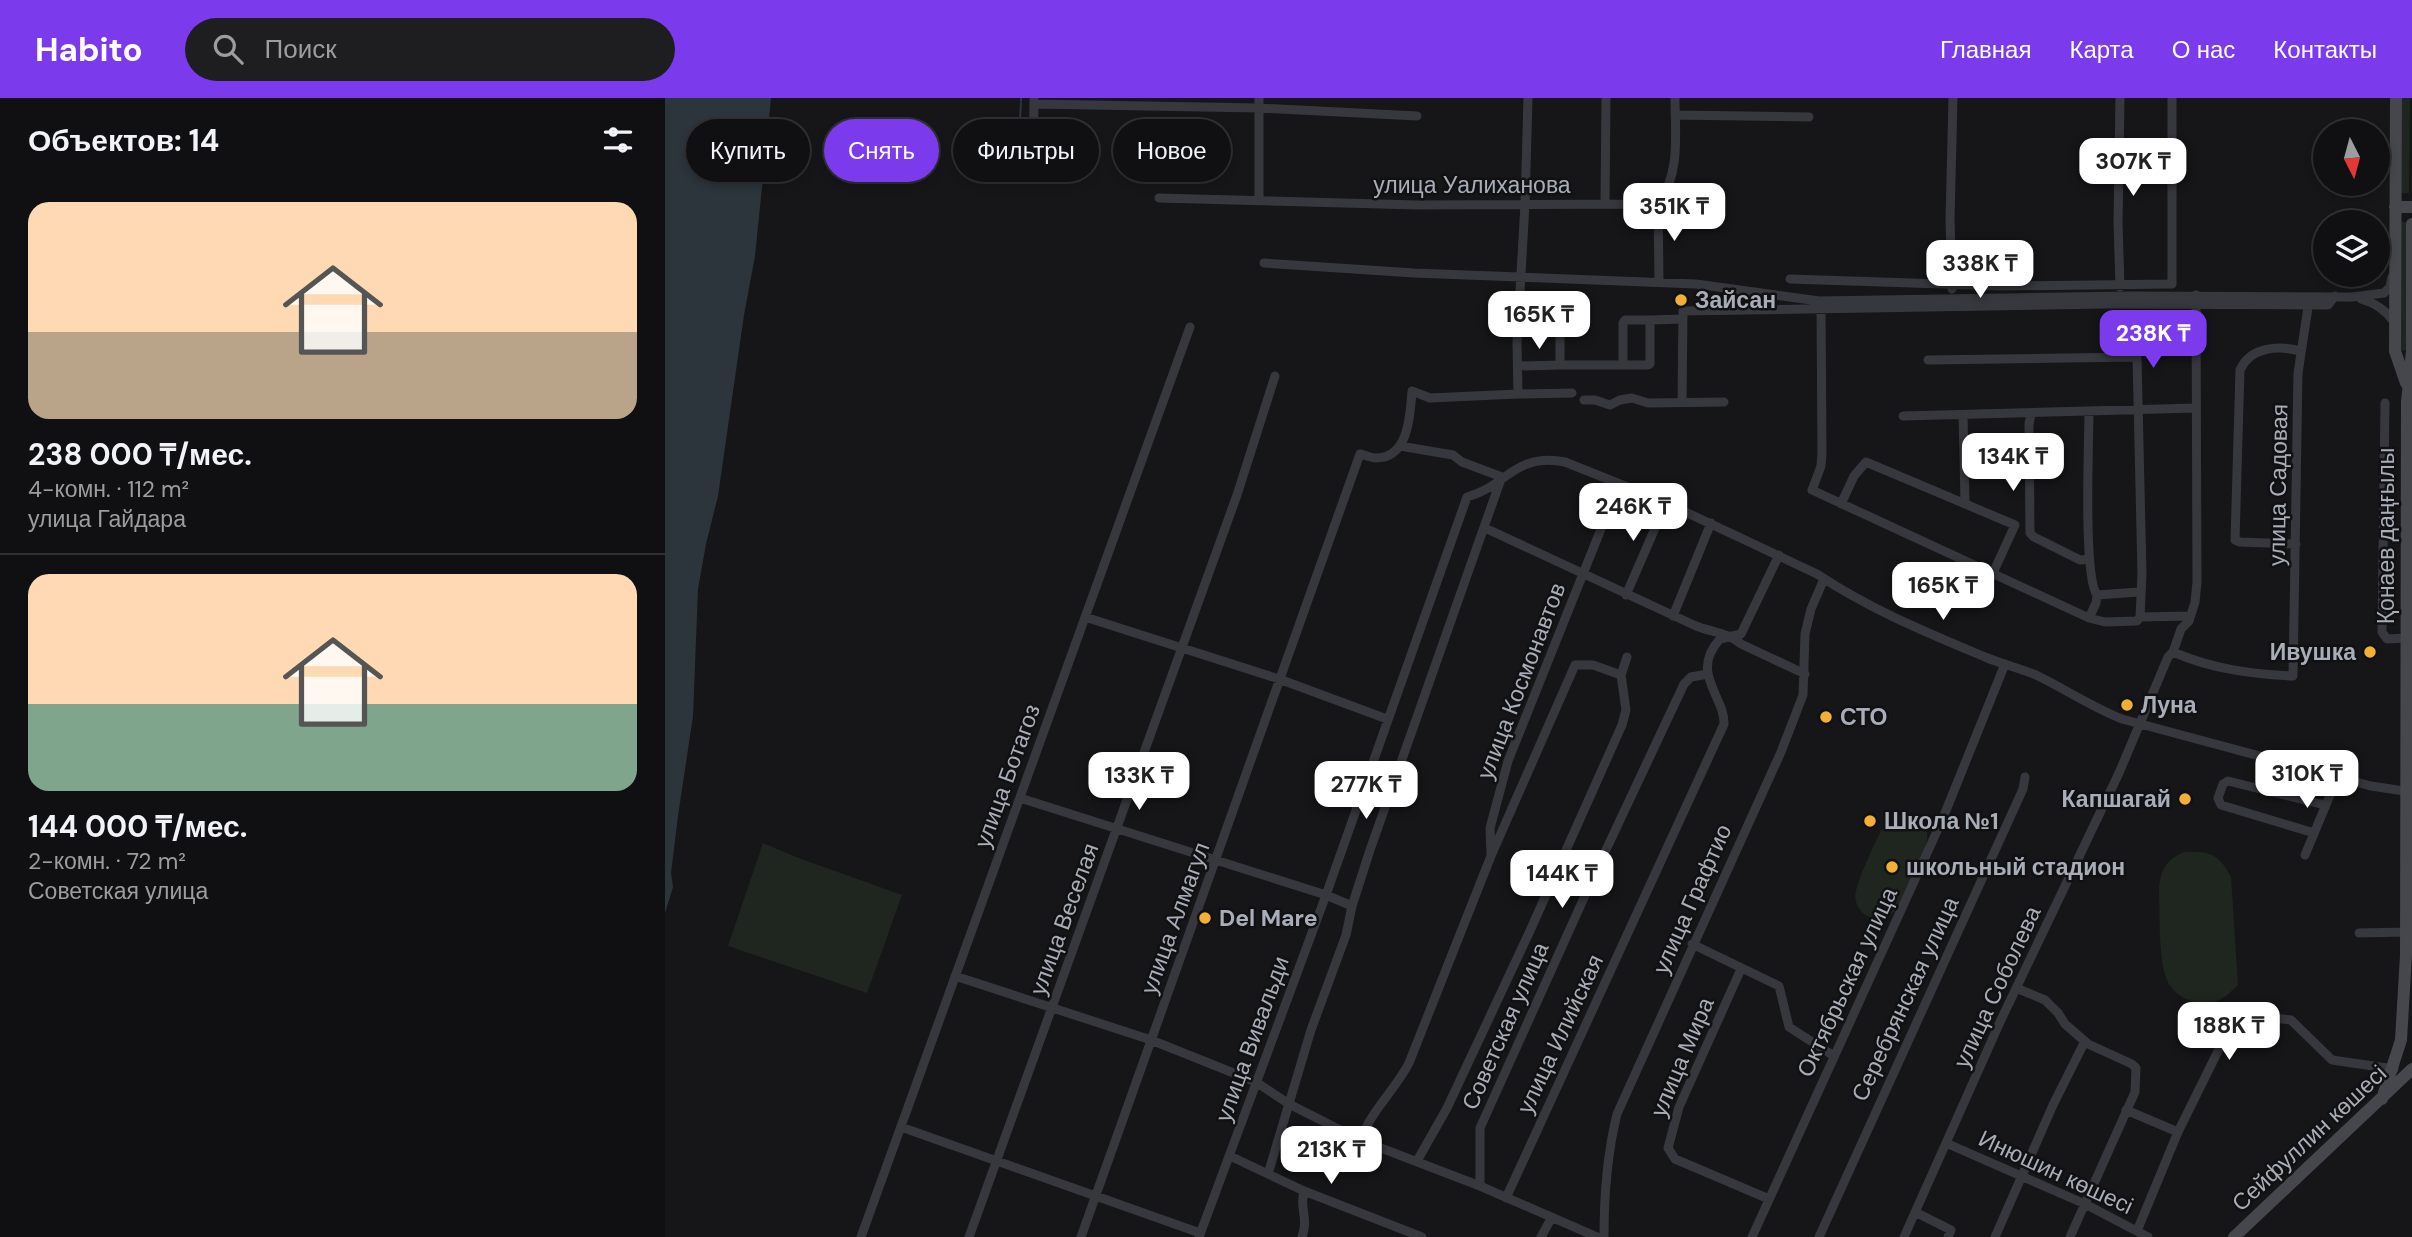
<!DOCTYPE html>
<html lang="ru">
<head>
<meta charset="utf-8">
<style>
	body { margin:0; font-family:"DM Sans",sans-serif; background:#1e1e20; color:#f1f3f6; height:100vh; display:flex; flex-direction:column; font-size:26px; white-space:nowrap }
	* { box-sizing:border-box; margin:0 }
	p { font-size:23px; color:#9c9d9f }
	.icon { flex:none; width:38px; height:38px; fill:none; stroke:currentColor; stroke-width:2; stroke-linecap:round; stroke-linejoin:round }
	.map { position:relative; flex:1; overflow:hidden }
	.sheet { display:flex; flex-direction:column; background:#101012; width:665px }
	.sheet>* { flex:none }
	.guide { position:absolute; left:21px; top:21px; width:665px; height:63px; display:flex; gap:14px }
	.needle { width:46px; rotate:174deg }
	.buttons { position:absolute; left:1648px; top:21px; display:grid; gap:14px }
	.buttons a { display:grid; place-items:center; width:77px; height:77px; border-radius:50%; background:#101012; box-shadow:0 4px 10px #0003,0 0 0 2px #303032; font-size:35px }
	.price { position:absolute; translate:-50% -60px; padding:0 16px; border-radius:14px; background:#fff; color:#222; font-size:23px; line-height:46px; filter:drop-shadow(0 2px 4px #0008) }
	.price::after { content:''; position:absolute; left:50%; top:42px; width:21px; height:16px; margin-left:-10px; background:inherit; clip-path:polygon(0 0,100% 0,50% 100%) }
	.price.selected { background:#7c3aed; color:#fff }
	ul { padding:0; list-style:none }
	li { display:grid; align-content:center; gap:14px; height:371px; padding:0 28px }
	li+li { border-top:2px solid #303032 }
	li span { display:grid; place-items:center; height:217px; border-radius:21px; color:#555 }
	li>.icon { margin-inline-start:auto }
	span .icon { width:126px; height:126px; fill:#fffc; stroke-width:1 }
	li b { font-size:30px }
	h2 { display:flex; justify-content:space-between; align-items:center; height:84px; padding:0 28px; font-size:30px }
	.chip { padding:0 24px; border-radius:32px; background:#101012; box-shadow:0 4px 10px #0003,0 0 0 2px #303032; font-size:24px; line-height:63px }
	.chip.selected { background:#7c3aed; color:#fff }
	header { display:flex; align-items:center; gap:42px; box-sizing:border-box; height:98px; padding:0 35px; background:#7c3aed; color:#fff }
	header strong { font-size:33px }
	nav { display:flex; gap:38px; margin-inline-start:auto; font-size:24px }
	.search { width:490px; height:63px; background:#1e1e20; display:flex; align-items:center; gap:18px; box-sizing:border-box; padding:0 24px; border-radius:38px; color:#9c9d9f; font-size:26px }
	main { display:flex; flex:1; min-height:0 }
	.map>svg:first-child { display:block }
	.green { fill:#1e261f }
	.water { fill:#2c353c }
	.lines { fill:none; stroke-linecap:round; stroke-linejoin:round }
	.stream { stroke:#2c353c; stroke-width:2 }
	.street { stroke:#37383d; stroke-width:9 }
	.secondary { stroke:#45474d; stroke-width:12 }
	.poi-dot { fill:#f2b134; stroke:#111113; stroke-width:2.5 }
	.labels { text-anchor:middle; stroke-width:5; stroke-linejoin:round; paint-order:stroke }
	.street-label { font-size:23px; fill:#a8adb8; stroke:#111113 }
	.poi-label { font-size:23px; font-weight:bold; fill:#a8adb8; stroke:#111113; text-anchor:start }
</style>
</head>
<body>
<header>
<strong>Habito</strong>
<div class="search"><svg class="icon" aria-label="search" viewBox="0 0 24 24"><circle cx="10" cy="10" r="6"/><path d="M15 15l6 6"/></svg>Поиск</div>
<nav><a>Главная</a><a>Карта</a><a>О нас</a><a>Контакты</a></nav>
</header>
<main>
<section class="sheet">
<h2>Объектов: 14<svg class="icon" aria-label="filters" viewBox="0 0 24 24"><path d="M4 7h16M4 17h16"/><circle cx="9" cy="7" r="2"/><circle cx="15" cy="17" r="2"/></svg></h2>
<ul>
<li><span style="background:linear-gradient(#ffd9b3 60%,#b9a48a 0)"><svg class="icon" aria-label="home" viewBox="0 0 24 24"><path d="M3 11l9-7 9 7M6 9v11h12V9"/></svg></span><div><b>238 000 ₸/мес.</b><p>4-комн. · 112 m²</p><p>улица Гайдара</p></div></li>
<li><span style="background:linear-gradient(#ffd9b3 60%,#7fa58c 0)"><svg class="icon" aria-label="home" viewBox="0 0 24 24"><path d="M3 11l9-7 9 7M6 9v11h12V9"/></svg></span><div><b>144 000 ₸/мес.</b><p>2-комн. · 72 m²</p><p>Советская улица</p></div></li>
</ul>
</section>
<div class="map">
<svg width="1747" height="1139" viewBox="0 0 1747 1139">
	<rect width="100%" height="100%" fill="#161618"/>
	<path class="green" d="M1737 0H1745L1744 95H1736Z
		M1735 124H1744L1741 252 1738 253 1735 251Z
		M1240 716C1279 723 1257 759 1247 781 1242 791 1238 806 1229 814 1223 819 1213 823 1205 819 1195 816 1188 804 1191 793 1193 781 1214 734 1221 725 1226 718 1233 717 1240 716Z
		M98 745 131 759 237 797 202 895 63 848Z
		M1519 754C1545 753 1554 756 1566 779L1573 887C1562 898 1552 907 1536 905 1522 904 1507 895 1502 882 1493 861 1495 814 1494 790 1496 771 1501 762 1519 754Z"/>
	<path class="water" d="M0 0H106L90 158 79 217 53 398 41 446 33 491 28 618 13 718 6 775 8 789 0 815Z"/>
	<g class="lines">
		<path class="stream" d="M356 3V0
			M352 71 356 5"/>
		<path class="street" d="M863 0 860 106 852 245 853 296 907 295
			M1455 0 1453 125 1455 189
			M369 6 594 10 752 18
			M1010 17 1144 19
			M368 76 369 2
			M494 100 752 107 993 106
			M594 103V0
			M940 106 941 0
			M599 165 749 175 1031 186 1154 203 1465 198 1687 199 1719 195 1725 189 1727 179
			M1125 181 1337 188 1507 186V0
			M994 183 993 106C1016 75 1010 36 1010 0
			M1287 191 1285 122 1288 0
			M1696 201C1710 205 1721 212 1729 224
			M1156 208 1157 355 1156 368 1147 392 1424 520 1431 505 1432 497
			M895 226V267H983L985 266V222L1018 221
			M1263 262 1472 259 1477 476 1475 519
			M958 267V225L960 222H985
			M854 268 895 267
			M919 302H930L945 307 955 302 967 300 983 305 1059 304
			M1017 304 1018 213 1439 206 1663 207 1670 198
			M1720 305 1717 534 1722 541 1741 540
			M1424 313C1424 344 1418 478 1432 497L1474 494
			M1366 316 1364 326 1365 435 1369 439 1415 462 1424 461
			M1298 317 1300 404
			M1238 318 1531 310
			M735 348 788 357 797 364 837 379
			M1176 406 1189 378 1201 364 1350 427 1328 475
			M820 430 1031 528C1046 534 1064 535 1076 546L1140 576
			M1631 446 1575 444 1570 442 1575 272C1585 249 1613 247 1635 253
			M961 497 1001 405
			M1008 518 1046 425
			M420 519 614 581 722 621
			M1424 520 1440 524 1472 523 1475 519 1525 518
			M1508 554C1547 571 1586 576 1628 578L1633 275 1644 203
			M355 700 661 797 687 808
			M1649 735 1556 707 1553 700 1558 686 1563 683 1660 707
			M826 756 825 730 843 663 954 386
			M898 757 932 771
			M1640 757 1673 678
			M1694 835 1742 834
			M1027 846 1114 888 1124 929 1169 958
			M1076 871 1014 1009 1003 1050 1010 1061 1104 1101
			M290 878 486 942 591 984 624 1006 695 1042 815 1088 932 1139
			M1351 890 1380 902 1393 915 1400 926 1423 946 1467 966 1471 970 1470 994 1405 1139
			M1461 1012 1513 1034
			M236 1029 535 1135
			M695 1042C707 1012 730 992 744 965L826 758 910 567H928L956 577
			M1281 1045 1420 1106 1483 1139
			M565 1058 639 1093 757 1139
			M752 1063 782 1010 864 835 957 627 961 612 956 577 962 559
			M603 1076 646 932 681 837 687 808 705 752 836 381
			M815 1088V1030L932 771 1019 586 1026 579 1043 576
			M841 1100 1059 626C1060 598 1024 575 1055 541L1076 536 1114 457
			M1250 1114 1286 1132 1283 1139
			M1472 1133 1513 1034 1557 945 1584 927 1600 919 1626 922 1667 962 1729 971
			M196 1139 525 229
			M304 1139 572 397 610 278
			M416 1139 695 356C700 357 706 360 711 360 744 360 745 317 747 293L765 300 853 296
			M534 1139 661 797 802 399C841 389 850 354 900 364L995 402 1152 476C1204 511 1263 535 1320 559 1337 566 1354 570 1371 577 1400 591 1427 609 1457 621L1706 688 1746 694
			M637 1139C644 1119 634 1111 639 1093
			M876 1139 887 1119
			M939 1139C939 1097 942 1056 952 1016L1116 654 1138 597 1140 536 1146 511 1159 481
			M1087 1139 1278 720 1340 566
			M1154 1139 1358 691 1360 679
			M1239 1139 1335 924 1454 675 1503 559 1508 554 1516 531 1524 523 1530 504 1532 484 1531 197
			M1330 1139 1388 1007 1420 943"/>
		<path class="secondary" d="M1731 0 1730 253 1741 285
			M1730 109H1747
			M1717 1001 1736 942 1741 857 1742 304 1747 253V126
			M1569 1139 1747 971"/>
	</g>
	<g class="poi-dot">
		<circle cx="1016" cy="202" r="7"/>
		<circle cx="1705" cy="554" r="7"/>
		<circle cx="1462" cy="607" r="7"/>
		<circle cx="1161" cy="619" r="7"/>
		<circle cx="1520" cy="701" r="7"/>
		<circle cx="1205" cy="723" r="7"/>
		<circle cx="1227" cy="769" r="7"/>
		<circle cx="540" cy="820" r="7"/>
	</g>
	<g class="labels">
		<g class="street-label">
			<text x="807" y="95">улица Уалиханова</text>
			<text transform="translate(1613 387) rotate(-89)" y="8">улица Садовая</text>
			<text transform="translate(1721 438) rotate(-90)" y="8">Қонаев даңғылы</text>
			<text transform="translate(856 583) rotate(-69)" y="8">улица Космонавтов</text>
			<text transform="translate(342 678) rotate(-70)" y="8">улица Ботагоз</text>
			<text transform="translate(1027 801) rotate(-66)" y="8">улица Графтио</text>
			<text transform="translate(510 820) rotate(-70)" y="8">улица Алмагул</text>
			<text transform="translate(399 821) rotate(-70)" y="8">улица Веселая</text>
			<text transform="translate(1182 884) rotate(-65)" y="8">Октябрьская улица</text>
			<text transform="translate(1332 889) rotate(-65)" y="8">улица Соболева</text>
			<text transform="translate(1240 901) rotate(-65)" y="8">Серебрянская улица</text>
			<text transform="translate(840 928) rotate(-66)" y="8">Советская улица</text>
			<text transform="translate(895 936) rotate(-65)" y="8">улица Илийская</text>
			<text transform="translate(587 941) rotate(-70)" y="8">улица Вивальди</text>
			<text transform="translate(1017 959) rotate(-67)" y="8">улица Мира</text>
			<text transform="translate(1644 1040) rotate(-43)" y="8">Сейфуллин көшесі</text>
			<text transform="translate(1391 1074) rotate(25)" y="8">Инюшин көшесі</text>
		</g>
		<g class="poi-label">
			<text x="1030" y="210">Зайсан</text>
			<text x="1691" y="562" text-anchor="end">Ивушка</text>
			<text x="1476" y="615">Луна</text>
			<text x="1175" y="627">СТО</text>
			<text x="1506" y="709" text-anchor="end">Капшагай</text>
			<text x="1219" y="731">Школа №1</text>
			<text x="1241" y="777">школьный стадион</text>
			<text x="554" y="828">Del Mare</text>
		</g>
	</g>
</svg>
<div class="buttons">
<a><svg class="needle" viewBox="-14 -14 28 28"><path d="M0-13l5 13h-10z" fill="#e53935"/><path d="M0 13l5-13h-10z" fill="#9c9d9f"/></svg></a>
<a><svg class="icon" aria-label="layers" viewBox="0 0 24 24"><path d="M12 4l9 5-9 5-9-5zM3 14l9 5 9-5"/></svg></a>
</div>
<b class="price" style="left:1468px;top:100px">307K ₸</b>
<b class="price" style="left:1009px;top:145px">351K ₸</b>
<b class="price" style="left:1315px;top:202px">338K ₸</b>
<b class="price" style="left:874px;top:253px">165K ₸</b>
<b class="price selected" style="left:1488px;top:272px">238K ₸</b>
<b class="price" style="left:1348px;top:395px">134K ₸</b>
<b class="price" style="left:968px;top:445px">246K ₸</b>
<b class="price" style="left:1278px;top:524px">165K ₸</b>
<b class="price" style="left:1642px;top:712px">310K ₸</b>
<b class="price" style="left:474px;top:714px">133K ₸</b>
<b class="price" style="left:701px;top:723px">277K ₸</b>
<b class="price" style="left:897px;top:812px">144K ₸</b>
<b class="price" style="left:1564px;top:964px">188K ₸</b>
<b class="price" style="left:666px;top:1088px">213K ₸</b>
<div class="guide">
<a class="chip">Купить</a>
<a class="chip selected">Снять</a>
<a class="chip">Фильтры</a>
<a class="chip">Новое</a>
</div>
</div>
</main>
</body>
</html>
